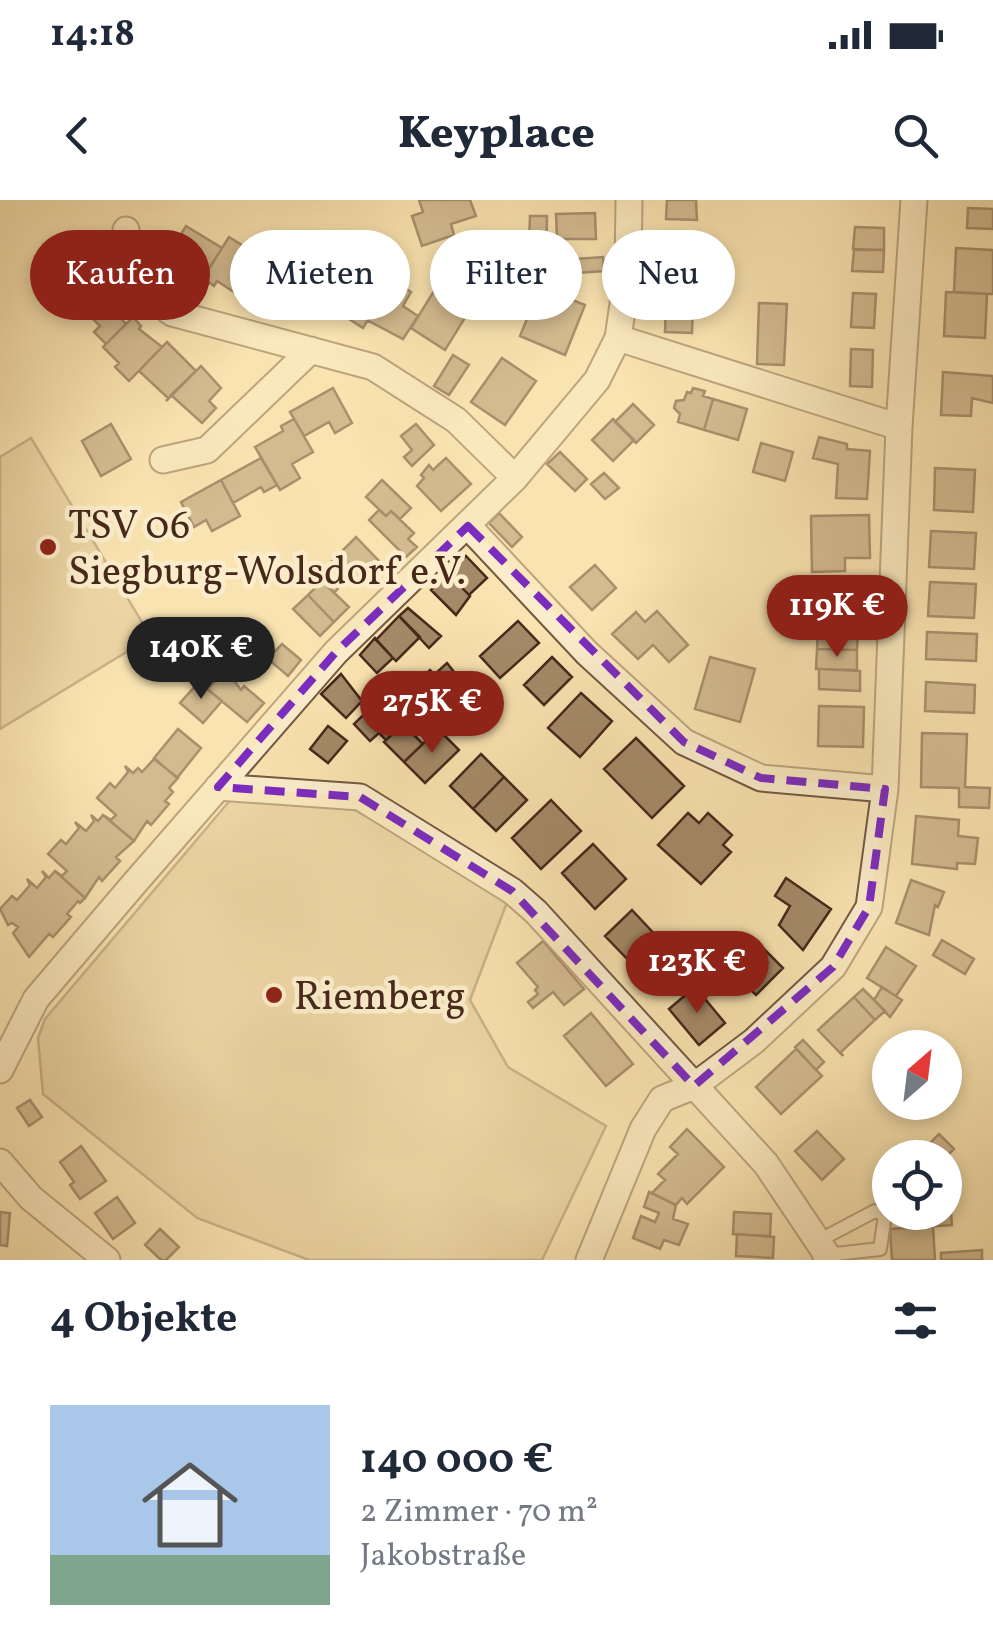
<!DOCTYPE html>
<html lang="de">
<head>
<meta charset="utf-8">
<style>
	body { margin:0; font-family:Vollkorn,serif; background:#f2f2f3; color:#1f2937; height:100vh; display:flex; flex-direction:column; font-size:38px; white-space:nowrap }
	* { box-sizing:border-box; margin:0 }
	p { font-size:32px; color:#747a83 }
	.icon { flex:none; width:55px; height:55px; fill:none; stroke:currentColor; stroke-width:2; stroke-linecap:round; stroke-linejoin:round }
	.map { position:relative; height:1060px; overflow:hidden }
	.side { display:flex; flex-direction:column; background:#fff; flex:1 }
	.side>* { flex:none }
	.hud { position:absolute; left:30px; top:30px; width:935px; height:90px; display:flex; gap:20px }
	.needle { width:65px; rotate:28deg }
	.tools { position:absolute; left:872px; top:830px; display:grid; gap:20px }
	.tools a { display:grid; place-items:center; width:90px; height:90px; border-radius:50%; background:#fff; box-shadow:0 5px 15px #0003; font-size:50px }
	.price { position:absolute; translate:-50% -85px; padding:0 22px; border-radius:35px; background:#8f2418; color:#fff; font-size:32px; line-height:65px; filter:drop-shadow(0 2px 5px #0008) }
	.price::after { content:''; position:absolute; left:50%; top:60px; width:30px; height:22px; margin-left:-15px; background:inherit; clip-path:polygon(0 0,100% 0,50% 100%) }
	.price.on { background:#222; color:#fff }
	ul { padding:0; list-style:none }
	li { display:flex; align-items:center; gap:30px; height:250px; padding:0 50px }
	li span { display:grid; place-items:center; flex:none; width:280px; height:200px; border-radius:0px; color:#555 }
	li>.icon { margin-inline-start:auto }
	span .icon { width:120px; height:120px; fill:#fffc; stroke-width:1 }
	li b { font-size:42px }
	h2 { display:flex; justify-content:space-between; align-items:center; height:120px; padding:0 50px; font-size:42px }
	.pill { padding:0 35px; border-radius:45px; background:#fff; box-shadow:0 5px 15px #0003; font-size:35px; line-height:90px }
	.pill.on { background:#8f2418; color:#fff }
	.status { display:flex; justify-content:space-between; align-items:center; height:70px; padding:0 50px; background:#fff; direction:ltr }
	.status svg { height:28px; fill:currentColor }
	header { display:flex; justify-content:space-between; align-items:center; height:130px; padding:0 50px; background:#fff; font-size:45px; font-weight:800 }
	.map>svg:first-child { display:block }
	.green { fill:#dbc396; stroke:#917658; stroke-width:2.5 }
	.building { fill:#a48a68; stroke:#47291a; stroke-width:2.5 }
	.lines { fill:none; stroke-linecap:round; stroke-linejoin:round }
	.lane-casing { stroke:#745840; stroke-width:16 }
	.street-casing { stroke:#745840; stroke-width:29 }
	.lane { stroke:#fbedcc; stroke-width:12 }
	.street { stroke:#fbedcc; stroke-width:25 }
	.marked { fill:none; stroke:#7b2cbf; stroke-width:8; stroke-dasharray:20 12; stroke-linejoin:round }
	.poi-dot { fill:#8f2418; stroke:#fbedcc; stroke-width:4 }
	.labels { text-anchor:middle; stroke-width:9; stroke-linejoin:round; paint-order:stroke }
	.poi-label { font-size:40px; fill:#47291a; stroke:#fbedcc; text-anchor:start }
</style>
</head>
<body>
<div class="status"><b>14:18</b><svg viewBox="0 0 49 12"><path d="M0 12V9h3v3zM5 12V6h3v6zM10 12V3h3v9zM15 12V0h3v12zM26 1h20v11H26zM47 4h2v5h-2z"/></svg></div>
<header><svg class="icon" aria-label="back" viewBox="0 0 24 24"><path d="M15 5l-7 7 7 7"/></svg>Keyplace<svg class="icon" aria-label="search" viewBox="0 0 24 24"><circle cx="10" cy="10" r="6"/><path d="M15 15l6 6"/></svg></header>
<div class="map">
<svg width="993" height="1060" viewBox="0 0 993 1060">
	<rect width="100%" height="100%" fill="#f9e3b0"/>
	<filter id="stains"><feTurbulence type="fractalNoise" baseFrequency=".002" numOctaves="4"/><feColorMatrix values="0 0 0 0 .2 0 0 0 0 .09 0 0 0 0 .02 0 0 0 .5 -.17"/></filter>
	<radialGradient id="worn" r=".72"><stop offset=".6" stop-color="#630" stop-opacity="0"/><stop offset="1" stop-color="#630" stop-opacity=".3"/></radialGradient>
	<path class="green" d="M31 238 151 437 0 529V257Z
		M232 598 355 610 509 697 470 800 508 867 606 926 542 1060H309L197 1018 43 894 38 838 45 819Z"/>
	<path class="building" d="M419 0H470L476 16 451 24 454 35 422 46 412 16 423 12Z
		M667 0H696L697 20 666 19Z
		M968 8 993 9V29L967 28Z
		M595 13 596 39H557L556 14Z
		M530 16H547L546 70H528Z
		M186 26 222 48 199 85 162 65Z
		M855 27 884 28V50L853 49Z
		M229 37 263 58 240 96 217 81 214 86 203 78Z
		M667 40 692 41V78L665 77Z
		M270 48 289 61 281 75 295 84 281 107 245 87Z
		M956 48 993 50V94L954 92Z
		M854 50H884L883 72 852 71Z
		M603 57 604 71 562 74 561 60Z
		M310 59 345 81 321 118 286 98Z
		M352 68 373 81 377 76 390 84 363 128 329 106Z
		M392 80 411 92 403 106 418 116 403 139 367 120Z
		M540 87 585 105 565 155 520 136Z
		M434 91 468 113 445 150 411 128Z
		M946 92 987 94 985 138 944 136Z
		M853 93 876 94 874 128 851 127Z
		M666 99 693 100 692 133 665 132Z
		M759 103 787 104 784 165 757 164Z
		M107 104 126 124 106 144 94 132 100 126 93 119Z
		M133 117 141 126 139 129 162 147 129 181 115 167 119 163 103 147Z
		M167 142 196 171 166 201 168 198 139 171Z
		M851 149 873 150 872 187 850 186Z
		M453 155 469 165 449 195 434 186Z
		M502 158 536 181 505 225 471 202Z
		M201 166 221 188 209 201 216 208 202 223 171 195Z
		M943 172 993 176V203L972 198 971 216 941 215Z
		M333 188 352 223 335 233 329 222 304 236 290 212Z
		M693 188 705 191 703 196 713 199 704 230 678 222 680 214 674 208 676 201 684 200 687 192 691 193Z
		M713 199 747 209 738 240 704 230Z
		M633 204 654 225 636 243 615 222Z
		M294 219 313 252 292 264 300 278 280 290 255 247 283 231 281 226Z
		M613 219 634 240 613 261 592 240Z
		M111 224 131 259 101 276 82 241Z
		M416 224 434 245 412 266 404 257 412 250 401 236Z
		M819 237 847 244V249L870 251 867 299 836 298 838 264 813 258Z
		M761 243 793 252 785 281 753 272Z
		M560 252 587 279 575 291 547 264Z
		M261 258 277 285 264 292 261 287 233 303 221 280Z
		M446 258 471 284 441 311 417 286 424 278 421 275 429 265 433 270Z
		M935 268 975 270 973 312 934 310Z
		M604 273 619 288 605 299 591 284Z
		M221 280 240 316 212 331 206 320 194 327 181 302Z
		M382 280 411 308 400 319 391 311 386 316 366 297Z
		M379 310 386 316 391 311 414 333 408 339 417 347 406 357 369 320Z
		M499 313 522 337 512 347 489 323Z
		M869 315 870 358H845V371L812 372 811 316Z
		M931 331 976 333 974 369 929 367Z
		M356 337 379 361 355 385 332 361Z
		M466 356 487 378 469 395 448 373Z
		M595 365 616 388 592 410 570 387Z
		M322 366 341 385 334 393 315 374Z
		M448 373 470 396 456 415 431 390Z
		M322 381 349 407 334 422 308 395Z
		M930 382 976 384 974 418 928 416Z
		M823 389 863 390 862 410 822 409Z
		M308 395 334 422 320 436 293 409Z
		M408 408 441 436 429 448 399 416Z
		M818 409 859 410 858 430 818 429Z
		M657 411 688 445 669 462 653 445 638 459 612 434 636 412 645 422Z
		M399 416 420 437 396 461 376 440Z
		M518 421 539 443 500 478 480 456Z
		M818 429 858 430 857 450 817 449Z
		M927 432 977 434 976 461 926 459Z
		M375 438 393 458 377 473 360 455Z
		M282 444 301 460 288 476 268 459Z
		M817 449 857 450V470L816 469Z
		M552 457 572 477 544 505 524 485Z
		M710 457 755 469 740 522 695 509Z
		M447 463 454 472 431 495 418 481 430 470 434 475Z
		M819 469 860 471V491L819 489Z
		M410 473 431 495 410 517 389 494Z
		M341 474 362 501 346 518 321 494Z
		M221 475 226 480 230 475 241 490 244 486 264 503 247 522 207 489Z
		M199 482 222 501 203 523 180 503Z
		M926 482 975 485 974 513 925 511Z
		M387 492 410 517 386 540 379 533 370 541 354 524Z
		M581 493 612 521 580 557 548 528Z
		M819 506 864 507 863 547 818 546Z
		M417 508 427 518 412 533 403 524Z
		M403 524 423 544 404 562 384 542Z
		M328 526 347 541 328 563 310 549Z
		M178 529 201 548 177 578 154 558Z
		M438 529 459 550 425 583 404 562Z
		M922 533 967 534 965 587 990 588 989 608 959 607V588L921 587Z
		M636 538 684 586 652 618 604 569Z
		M481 554 504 577 473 609 450 586Z
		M154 559 178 578 169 588 173 592 165 601 169 604 151 625 147 621 134 641 103 615 111 620 116 615 97 598 110 583 115 588 128 572 125 566 133 573 138 568 142 572Z
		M504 577 527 600 496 631 473 609Z
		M551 600 581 631 541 669 512 638Z
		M688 613 699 623 708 613 732 635 723 645 731 652 701 684 658 645Z
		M91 615 98 621 103 615 134 641 116 657 120 661 102 681 99 677 85 698 55 671 62 676 67 671 48 654 61 640 66 644 79 628 75 622 86 631 94 621Z
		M916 616 959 620 958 636 978 638 975 664 957 663V669L912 664Z
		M593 644 626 679 595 709 562 673Z
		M42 671 49 678 55 671 85 698 80 703 78 701 67 714 71 717 53 737 49 734 29 757 13 733 18 727 12 723 8 725 0 709 12 696 17 700 30 685 27 679 37 688 46 677Z
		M786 678 831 709 803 750 779 725 790 706 775 696Z
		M911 680 944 692 938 707 935 705 929 735 896 723Z
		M632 710 659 739 633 765 605 736Z
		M942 740 974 759 965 774 933 755Z
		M543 741 584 789 564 805 553 792 533 808 528 802 538 794 535 790 538 787 517 763Z
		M759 744 783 768 756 795 732 771Z
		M886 747 916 766 896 796 867 778Z
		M656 764 671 779 657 793 642 778Z
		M695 787 725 823 699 845 669 809Z
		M882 787 902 800 890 817 874 800Z
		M863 789 885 811 875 820 854 797Z
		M854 797 875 820 841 852 843 856 818 830Z
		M591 813 633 864 606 886 564 836Z
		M803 840 824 862 816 870 795 847Z
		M796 849 822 876 781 914 756 887Z
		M30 900 42 917 29 926 17 908Z
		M687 929 724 967 687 1004 682 998 676 1005 652 993 665 980 658 974 678 954 670 947Z
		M817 931 844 959 822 980 795 951Z
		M939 934 954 949 945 958H915Z
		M81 946 106 981 80 999 70 985 74 982 60 962Z
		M945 986H949L952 1025 910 1028 909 1012H945Z
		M649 992 676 1005 673 1019 688 1024 679 1045 664 1040 660 1049 633 1038 641 1016 655 1022 659 1013 644 1007Z
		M117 997 135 1023 113 1039 95 1013Z
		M0 1012 10 1013 7 1046 0 1045Z
		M734 1012 771 1014 770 1036 733 1034Z
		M933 1026 935 1060H892L890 1029Z
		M160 1029 179 1047 166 1060H161L145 1045Z
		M737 1034 774 1037 773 1058 736 1056Z
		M982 1050V1060H941V1053Z"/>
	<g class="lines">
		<g class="lane-casing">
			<path id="lane" d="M818 1041 875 1011 885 1015 880 1049 827 1055"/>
		</g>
		<g class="street-casing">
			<path id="street" d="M126 30 131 82 172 113 373 167 456 220 515 278
				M618 138 899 227
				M163 260 207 250 311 150
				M468 326 587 453 684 542 761 578 885 589
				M218 587 360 597 512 691 536 712 766 964 827 1055 826 1060
				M0 870 36 799 133 685 336 452 515 278 597 180 618 138 628 70 629 0
				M0 962 31 998 107 1060
				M589 1060 643 929 662 899 694 886 754 841 833 767 869 707 885 589 899 227 914 0"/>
		</g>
		<use href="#lane" class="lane"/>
		<use href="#street" class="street"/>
	</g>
	<path d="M0 0H993V1060H0ZM468 326 684 542 761 578 885 589 869 707 833 767 694 886 512 691 360 597 218 587 336 452Z" fill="#f9e3b0" fill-opacity=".55" fill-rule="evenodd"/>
	<path class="marked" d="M468 326 684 542 761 578 885 589 869 707 833 767 694 886 512 691 360 597 218 587 336 452Z"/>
	<g class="poi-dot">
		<circle cx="48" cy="347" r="10"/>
		<circle cx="274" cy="795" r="10"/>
	</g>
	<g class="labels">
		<g class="poi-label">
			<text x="68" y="338">TSV 06<tspan x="68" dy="46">Siegburg-Wolsdorf e.V.</tspan></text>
			<text x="294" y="809">Riemberg</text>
		</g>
	</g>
	<rect width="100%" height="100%" filter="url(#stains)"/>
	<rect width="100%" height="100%" fill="url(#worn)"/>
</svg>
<div class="tools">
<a><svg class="needle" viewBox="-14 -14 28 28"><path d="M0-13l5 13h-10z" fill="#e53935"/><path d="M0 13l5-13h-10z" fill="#747a83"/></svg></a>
<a><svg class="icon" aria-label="locate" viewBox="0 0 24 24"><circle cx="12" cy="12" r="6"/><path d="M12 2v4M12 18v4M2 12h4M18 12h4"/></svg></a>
</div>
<b class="price" style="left:837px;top:460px">119K €</b>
<b class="price on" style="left:201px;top:502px">140K €</b>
<b class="price" style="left:432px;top:556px">275K €</b>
<b class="price" style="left:697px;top:816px">123K €</b>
<div class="hud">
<a class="pill on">Kaufen</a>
<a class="pill">Mieten</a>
<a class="pill">Filter</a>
<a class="pill">Neu</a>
</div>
</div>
<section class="side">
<h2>4 Objekte<svg class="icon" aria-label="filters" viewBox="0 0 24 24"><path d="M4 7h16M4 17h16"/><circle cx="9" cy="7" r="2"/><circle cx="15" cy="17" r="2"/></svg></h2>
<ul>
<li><span style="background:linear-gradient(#a9c7e8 75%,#7fa58c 0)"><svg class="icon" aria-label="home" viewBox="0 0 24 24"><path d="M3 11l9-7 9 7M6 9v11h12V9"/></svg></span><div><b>140 000 €</b><p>2 Zimmer · 70 m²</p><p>Jakobstraße</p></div></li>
</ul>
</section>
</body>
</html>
